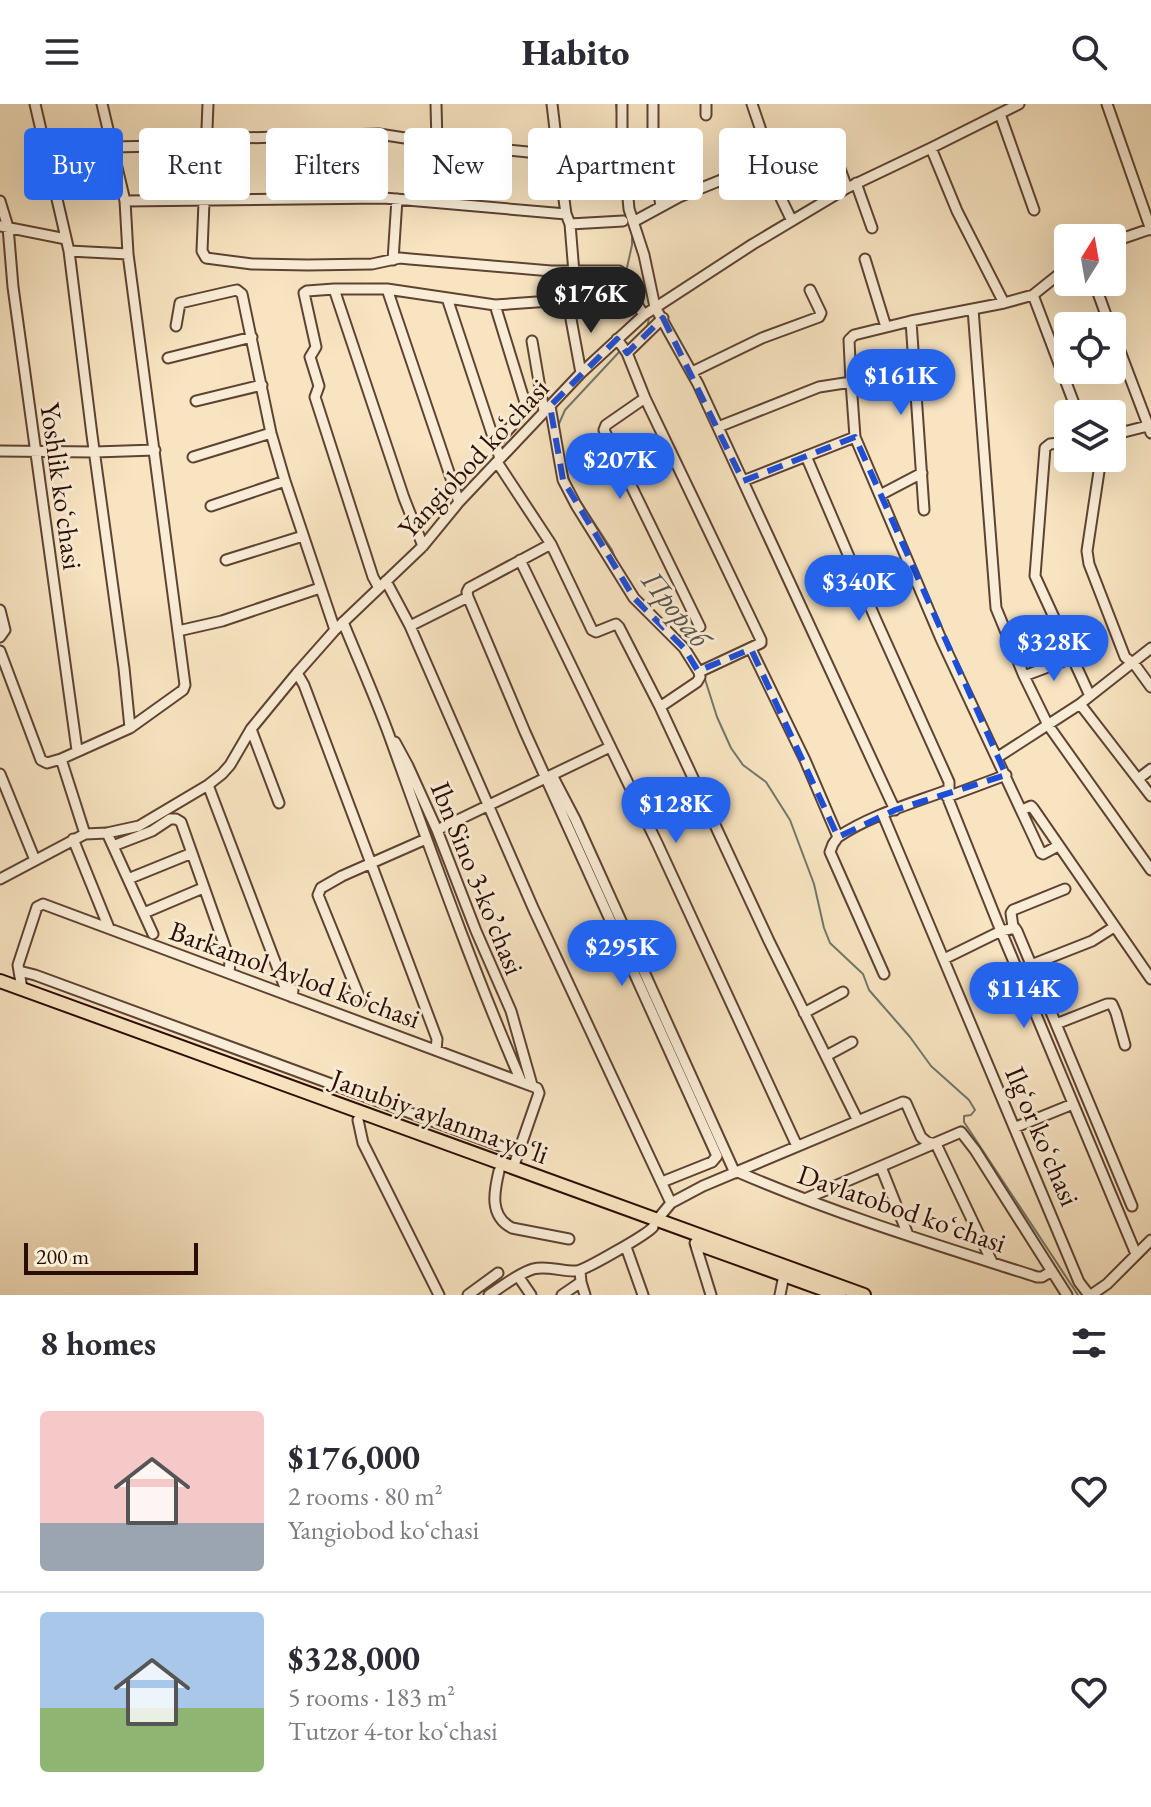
<!DOCTYPE html>
<html lang="en">
<head>
<meta charset="utf-8">
<style>
	body { margin:0; font-family:"EB Garamond",serif; background:#f7f7f7; color:#2b2b33; height:100vh; display:flex; flex-direction:column; font-size:30px; white-space:nowrap }
	* { box-sizing:border-box; margin:0 }
	p { font-size:26px; color:#7c7c81 }
	.icon { flex:none; width:44px; height:44px; fill:none; stroke:currentColor; stroke-width:2; stroke-linecap:round; stroke-linejoin:round }
	.map { position:relative; height:1191px; overflow:hidden }
	.details { display:flex; flex-direction:column; background:#fff; flex:1 }
	.details>* { flex:none }
	.guide { position:absolute; left:24px; top:24px; width:1104px; height:72px; display:flex; gap:16px }
	.needle { width:52px; rotate:11deg }
	.controls { position:absolute; left:1054px; top:120px; display:grid; gap:16px }
	.controls a { display:grid; place-items:center; width:72px; height:72px; border-radius:8px; background:#fff; box-shadow:0 8px 32px #0002; font-size:40px }
	.scale { position:absolute; left:24px; bottom:20px; width:174px; box-sizing:border-box; padding-left:8px; border:4px solid #2b0d02; border-top:0; font-size:22px; line-height:28px; white-space:nowrap; color:#2b0d02; -webkit-text-stroke:6px #faedd7; paint-order:stroke }
	.price { position:absolute; translate:-50% -68px; padding:0 18px; border-radius:28px; background:#2563eb; color:#fff; font-size:26px; line-height:52px; filter:drop-shadow(0 2px 4px #0008) }
	.price::after { content:''; position:absolute; left:50%; top:48px; width:24px; height:18px; margin-left:-12px; background:inherit; clip-path:polygon(0 0,100% 0,50% 100%) }
	.price.active { background:#222; color:#fff }
	ul { padding:0; list-style:none }
	li { display:flex; align-items:center; gap:24px; height:200px; padding:0 40px }
	li+li { border-top:2px solid #e1e1e2 }
	li span { display:grid; place-items:center; flex:none; width:224px; height:160px; border-radius:8px; color:#555 }
	li>.icon { margin-inline-start:auto }
	span .icon { width:96px; height:96px; fill:#fffc; stroke-width:1 }
	li b { font-size:34px }
	h2 { display:flex; justify-content:space-between; align-items:center; height:96px; padding:0 40px; font-size:34px }
	.chip { padding:0 28px; border-radius:8px; background:#fff; box-shadow:0 8px 32px #0002; font-size:28px; line-height:72px }
	.chip.active { background:#2563eb; color:#fff }
	header { display:flex; justify-content:space-between; align-items:center; height:104px; padding:0 40px; background:#fff; font-size:36px; font-weight:800 }
	.map>svg:first-child { display:block }
	.lines { fill:none; stroke-linecap:round; stroke-linejoin:round }
	.stream { stroke:#6f786a; stroke-width:2 }
	.minor-casing { stroke:#5e4332; stroke-width:13 }
	.highway-casing { stroke:#2b0d02; stroke-width:16 }
	.minor { stroke:#faedd7; stroke-width:9 }
	.highway { stroke:#f8e4c1; stroke-width:12 }
	.marked { fill:none; stroke:#1d4ed8; stroke-width:6; stroke-dasharray:16 10; stroke-linejoin:round }
	.labels { text-anchor:middle; stroke-width:6; stroke-linejoin:round; paint-order:stroke }
	.street-label { font-size:28px; fill:#2b0d02; stroke:#faedd7 }
	.water-label { font-size:30px; font-style:italic; fill:#595448; stroke:#faedd7 }
</style>
</head>
<body>
<header><svg class="icon" aria-label="menu" viewBox="0 0 24 24"><path d="M4 6h16M4 12h16M4 18h16"/></svg>Habito<svg class="icon" aria-label="search" viewBox="0 0 24 24"><circle cx="10" cy="10" r="6"/><path d="M15 15l6 6"/></svg></header>
<div class="map">
<svg width="1151" height="1191" viewBox="0 0 1151 1191">
	<rect width="100%" height="100%" fill="#f8e4c1"/>
	<filter id="stains"><feTurbulence type="fractalNoise" baseFrequency=".0025" numOctaves="4"/><feColorMatrix values="0 0 0 0 .2 0 0 0 0 .09 0 0 0 0 .02 0 0 0 .5 -.17"/></filter>
	<radialGradient id="worn" r=".72"><stop offset=".6" stop-color="#630" stop-opacity="0"/><stop offset="1" stop-color="#630" stop-opacity=".3"/></radialGradient>
	<g class="lines">
		<path class="stream" d="M616 0 618 19
			M619 41 618 62 622 74
			M625 108 630 121
			M626 168 632 141V127
			M638 194 646 205
			M644 227 648 220 649 211
			M626 242 636 234
			M561 336 558 322 565 306 621 246
			M566 366 570 379
			M574 388 612 446 618 461
			M650 504 683 535 690 546
			M704 572 717 613 731 644 743 661 766 678 790 716 814 780 824 824 830 839 863 870 869 886 910 933 931 962 969 996 975 1006 971 1011 964 1012V1018L1078 1191"/>
		<g class="minor-casing">
			<path id="minor" d="M35 0 69 147 92 331 124 564 130 624
				M208 0 202 147 206 154 252 160 308 161 372 160 400 154 410 155 551 167H619L622 169 625 182 644 211
				M436 0 437 39
				M622 0V29L629 105 644 151 655 203 698 280 895 706
				M653 0V55L661 102
				M706 0V11
				M752 0 771 56 777 86 792 117
				M1107 0 1151 126
				M1000 10 1034 106
				M208 35 379 30 437 39 558 51 552 0
				M112 43 207 41
				M931 44 957 107 1004 199
				M558 51 566 110 570 120 623 117
				M836 54 847 84
				M856 79 872 124
				M0 97 8 123 13 183 77 646
				M125 97 384 94 566 110
				M633 118 679 93 771 56
				M570 120 574 169
				M0 122 66 135
				M1112 138 1150 125
				M69 147 128 150
				M865 155 886 223
				M393 156 397 95
				M1094 178 1110 222
				M334 185 404 394 423 442
				M387 185 459 398
				M1033 191 1078 310
				M447 194 500 354
				M495 201 527 305 495 340
				M973 205 996 504 1024 572 1048 621 1151 766
				M911 217 924 406
				M176 222 180 199 232 187 237 186 242 190 271 329 285 377 335 526
				M1112 226 1151 329
				M617 235 627 249 645 294 761 536V539L699 568 700 573 697 578 660 603
				M532 237 544 307
				M627 249 663 214
				M168 254 252 233
				M692 268 762 234 819 213 821 209 810 186
				M851 278 855 333 941 535 1041 749 1043 750 1058 742
				M645 294 606 321 604 326 700 523
				M196 297 262 281
				M550 302 563 376 576 401 634 494 684 544 699 568
				M718 323 819 283 851 278 849 236 854 231 911 217 1004 199 1033 191 1068 163
				M1112 331 1151 321
				M1068 338 1050 340 1045 344 1035 472 1090 592 1080 600 1151 692
				M0 347 95 348 155 346
				M806 352 876 516 949 678V686L945 687
				M193 353 271 329
				M1101 354 1087 447 1089 460 1125 553 1135 561 1151 583
				M497 358 551 440 592 526 596 528 616 520 619 523 660 603 769 837 858 1017
				M743 377 855 333
				M880 391 922 369
				M211 402 285 377
				M551 440 469 484 467 488 468 493 410 522 534 806 671 1099
				M226 456 303 432
				M520 456 658 741 797 1042
				M386 477 410 522
				M379 484 373 473 315 293 319 282 310 253 316 243 304 189 307 187 334 185H387L495 201 565 196 568 199 581 269
				M468 493 525 628 717 1052 712 1058 662 1078
				M0 506 5 526 0 533
				M343 518C358 555 375 593 389 631 431 747 472 864 521 977
				M178 527 222 517 320 484
				M751 545 805 656 838 733 833 740 830 748 884 870
				M0 547 41 656 47 659 61 655
				M297 569 304 581 437 935 436 946
				M1024 572 1072 554
				M1090 592 1151 544
				M251 625 279 699
				M395 638 408 662 437 726 476 827 511 907 532 981
				M998 653 1080 600
				M0 670 35 756
				M552 671 575 715 735 1069
				M1138 675 1151 665
				M208 681 284 881 293 886 292 893
				M945 687 1001 827 1136 1150
				M947 693 1006 671
				M1022 706 1031 702 1033 704 1151 875
				M883 711 1079 1178 1089 1191
				M437 726 610 643
				M107 729 153 830
				M85 730 61 655 130 624 183 586 185 581 128 150 125 97 102 0
				M838 733C869 712 910 700 945 687
				M73 735 109 824
				M113 742 152 727 170 715H176L181 718 230 857 229 869
				M0 775 85 730 107 729 139 722 208 681 222 670 230 661 251 625 297 569 335 526 423 442 459 398 581 269 644 211 753 140 847 84 931 44 1019 0
				M128 775 192 749
				M144 809 203 784
				M1013 823 1011 809 1013 806 1065 785
				M944 855 1001 827 1015 824 1017 827 1056 920 1107 900H1112L1116 909 1125 941
				M1031 861 1092 837 1114 823
				M19 867 35 871 519 1049
				M22 885 18 861 37 803 43 800 537 984 539 989 513 1064
				M361 897 318 791 321 784 342 772 426 735
				M804 909 843 888
				M1056 920 1132 1102
				M826 952 852 938
				M358 1016 363 1039 439 1191
				M1016 1023 1073 1000
				M881 1063 908 1131
				M499 1067C494 1088 489 1112 512 1124L569 1135
				M738 1068C835 1110 937 1141 1037 1173H1042L1052 1167
				M805 1095 961 1028 975 1046 1067 1191
				M657 1116 671 1099 703 1082 903 998 906 999 921 1033 927 1038 936 1040 992 1158
				M695 1139 711 1191
				M626 1143 643 1191
				M518 1172 531 1191
				M581 1178 585 1191
				M468 1191 498 1169
				M489 1191C503 1182 517 1170 533 1165 547 1161 563 1168 577 1167 585 1166 648 1130 653 1123
				M562 1191 581 1178 580 1167
				M780 1191 784 1171
				M1091 1191 1107 1180 1151 1136"/>
		</g>
		<g class="highway-casing">
			<path id="highway" d="M0 877 864 1191
				M698 1140 839 1191"/>
		</g>
		<use href="#minor" class="minor"/>
		<use href="#highway" class="highway"/>
	</g>
	<path class="marked" d="M663 214 743 377 855 333 1006 671 895 706 838 733 751 545 698 567 684 544 634 494 563 376 550 302 617 235 627 249Z"/>
	<g class="labels">
		<g class="street-label">
			<text transform="translate(473 354) rotate(-47)" y="10">Yangiobod koʻchasi</text>
			<text transform="translate(62 382) rotate(82)" y="10">Yoshlik koʻchasi</text>
			<text transform="translate(478 774) rotate(68)" y="10">Ibn Sino 3-koʼchasi</text>
			<text transform="translate(295 870) rotate(20)" y="10">Barkamol Avlod koʻchasi</text>
			<text transform="translate(440 1012) rotate(20)" y="10">Janubiy aylanma yoʻli</text>
			<text transform="translate(1043 1032) rotate(67)" y="10">Ilgʻor koʻchasi</text>
			<text transform="translate(902 1104) rotate(19)" y="10">Davlatobod koʻchasi</text>
		</g>
		<g class="water-label">
			<text transform="translate(676 505) rotate(51)" y="10">Прораб</text>
		</g>
	</g>
	<rect width="100%" height="100%" filter="url(#stains)"/>
	<rect width="100%" height="100%" fill="url(#worn)"/>
</svg>
<div class="controls">
<a><svg class="needle" viewBox="-14 -14 28 28"><path d="M0-13l5 13h-10z" fill="#e53935"/><path d="M0 13l5-13h-10z" fill="#7c7c81"/></svg></a>
<a><svg class="icon" aria-label="locate" viewBox="0 0 24 24"><circle cx="12" cy="12" r="6"/><path d="M12 2v4M12 18v4M2 12h4M18 12h4"/></svg></a>
<a><svg class="icon" aria-label="layers" viewBox="0 0 24 24"><path d="M12 4l9 5-9 5-9-5zM3 14l9 5 9-5"/></svg></a>
</div>
<div class="scale">200 m</div>
<b class="price active" style="left:591px;top:231px">$176K</b>
<b class="price" style="left:901px;top:313px">$161K</b>
<b class="price" style="left:620px;top:397px">$207K</b>
<b class="price" style="left:859px;top:519px">$340K</b>
<b class="price" style="left:1054px;top:579px">$328K</b>
<b class="price" style="left:676px;top:741px">$128K</b>
<b class="price" style="left:622px;top:884px">$295K</b>
<b class="price" style="left:1024px;top:926px">$114K</b>
<div class="guide">
<a class="chip active">Buy</a>
<a class="chip">Rent</a>
<a class="chip">Filters</a>
<a class="chip">New</a>
<a class="chip">Apartment</a>
<a class="chip">House</a>
</div>
</div>
<section class="details">
<h2>8 homes<svg class="icon" aria-label="filters" viewBox="0 0 24 24"><path d="M4 7h16M4 17h16"/><circle cx="9" cy="7" r="2"/><circle cx="15" cy="17" r="2"/></svg></h2>
<ul>
<li><span style="background:linear-gradient(#f6c9c9 70%,#9aa5b1 0)"><svg class="icon" aria-label="home" viewBox="0 0 24 24"><path d="M3 11l9-7 9 7M6 9v11h12V9"/></svg></span><div><b>$176,000</b><p>2 rooms · 80 m²</p><p>Yangiobod koʻchasi</p></div><svg class="icon" aria-label="heart" viewBox="0 0 24 24"><path d="M12 20l-8-8c-3-5 5-10 8-4 3-6 11-1 8 4z"/></svg></li>
<li><span style="background:linear-gradient(#a9c7e8 60%,#8fb573 0)"><svg class="icon" aria-label="home" viewBox="0 0 24 24"><path d="M3 11l9-7 9 7M6 9v11h12V9"/></svg></span><div><b>$328,000</b><p>5 rooms · 183 m²</p><p>Tutzor 4-tor koʻchasi</p></div><svg class="icon" aria-label="heart" viewBox="0 0 24 24"><path d="M12 20l-8-8c-3-5 5-10 8-4 3-6 11-1 8 4z"/></svg></li>
</ul>
</section>
</body>
</html>
